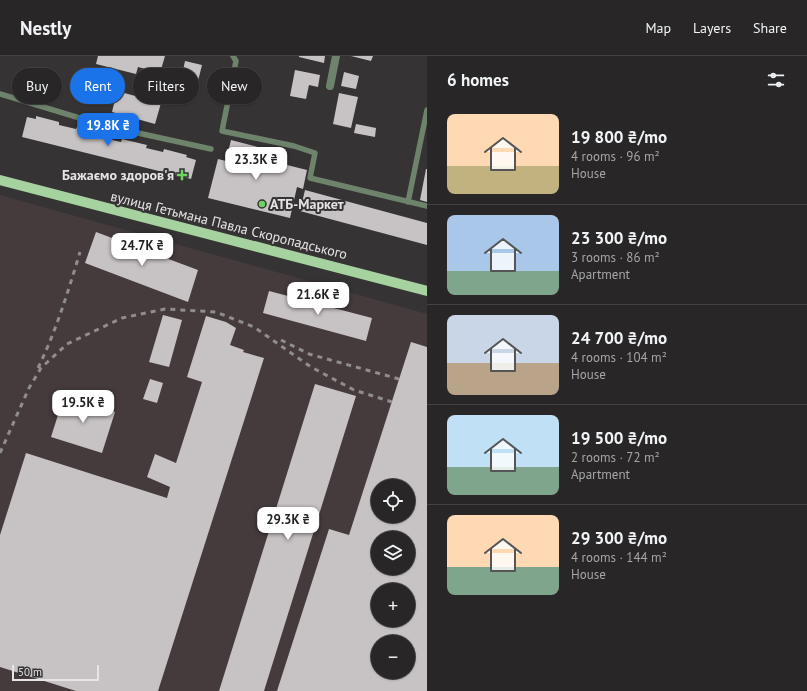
<!DOCTYPE html>
<html lang="en">
<head>
<meta charset="utf-8">
<style>
	body { margin:0; font-family:"PT Sans",sans-serif; background:#302e2f; color:#f1f3f6; height:100vh; display:flex; flex-direction:column; font-size:15px; white-space:nowrap }
	* { box-sizing:border-box; margin:0 }
	p { font-size:13px; color:#a5a5a7 }
	.icon { flex:none; width:22px; height:22px; fill:none; stroke:currentColor; stroke-width:2; stroke-linecap:round; stroke-linejoin:round }
	.map { position:relative; flex:1; overflow:hidden }
	.panel { display:flex; flex-direction:column; background:#282627; width:380px }
	.panel>* { flex:none }
	.hud { position:absolute; left:12px; top:12px; width:355px; height:36px; display:flex; gap:8px }
	.fabs { position:absolute; left:371px; top:423px; display:grid; gap:8px }
	.fabs a { display:grid; place-items:center; width:44px; height:44px; border-radius:50%; background:#282627; box-shadow:0 1px 3px #0004,0 0 0 1px #444344; font-size:20px }
	.scale { position:absolute; left:12px; bottom:10px; width:87px; box-sizing:border-box; padding-left:4px; border:2px solid #e6e4e5; border-top:0; font-size:11px; line-height:14px; white-space:nowrap; color:#e6e4e5; -webkit-text-stroke:3px #363334; paint-order:stroke }
	.price { position:absolute; translate:-50% -34px; padding:0 9px; border-radius:8px; background:#fff; color:#222; font-size:13px; line-height:26px; filter:drop-shadow(0 1px 2px #0008) }
	.price::after { content:''; position:absolute; left:50%; top:24px; width:12px; height:9px; margin-left:-6px; background:inherit; clip-path:polygon(0 0,100% 0,50% 100%) }
	.price.on { background:#1a73e8; color:#fff }
	ul { padding:0; list-style:none }
	li { display:flex; align-items:center; gap:12px; height:100px; padding:0 20px }
	li+li { border-top:1px solid #444344 }
	li span { display:grid; place-items:center; flex:none; width:112px; height:80px; border-radius:8px; color:#555 }
	li>.icon { margin-inline-start:auto }
	span .icon { width:48px; height:48px; fill:#fffc; stroke-width:1 }
	li b { font-size:17px }
	h2 { display:flex; justify-content:space-between; align-items:center; height:48px; padding:0 20px; font-size:17px }
	.pill { padding:0 14px; border-radius:18px; background:#282627; box-shadow:0 1px 3px #0004,0 0 0 1px #444344; font-size:14px; line-height:36px }
	.pill.on { background:#1a73e8; color:#fff }
	header { display:flex; align-items:center; gap:24px; box-sizing:border-box; height:56px; padding:0 20px; background:#282627; border-bottom:1px solid #444344 }
	header strong { font-size:19px }
	nav { display:flex; gap:22px; margin-inline-start:auto; font-size:14px }
	main { display:flex; flex:1; min-height:0 }
	.map>svg:first-child { display:block }
	.built { fill:#453b3d; fill-rule:evenodd }
	.building { fill:#c7c2c3; fill-rule:evenodd }
	.lines { fill:none; stroke-linecap:round; stroke-linejoin:round }
	.lane { stroke:#6e836b; stroke-width:5.5 }
	.street { stroke:#6e836b; stroke-width:8 }
	.primary { stroke:#a6d2a0; stroke-width:10 }
	.rail { stroke:#908d8e; stroke-width:3; stroke-dasharray:5 5; stroke-linecap:butt }
	.poi-dot { fill:#6dd361; stroke:#363334; stroke-width:1.5 }
	.labels { text-anchor:middle; stroke-width:4; stroke-linejoin:round; paint-order:stroke }
	.poi-label { font-size:14px; font-weight:bold; fill:#e6e4e5; stroke:#363334; text-anchor:end }
	.street-label { font-size:14px; fill:#e6e4e5; stroke:#363334 }
</style>
</head>
<body>
<header>
<strong>Nestly</strong>
<nav><a>Map</a><a>Layers</a><a>Share</a></nav>
</header>
<main>
<div class="map">
<svg width="427" height="635" viewBox="0 0 427 635">
	<rect width="100%" height="100%" fill="#363334"/>
	<path class="built" d="M0 139 427 258V635H0ZM378 430H408V460H378ZM378 482H408V512H378ZM378 534H408V564H378ZM378 586H408V616H378Z"/>
	<path class="building" d="M98 0H165L160 17 138 11 136 18 96 8Z
		M299 0H325L324 7 299 1Z
		M351 0H373L371 5Z
		M185 5 202 9 196 33 180 29Z
		M295 14 320 19 318 31 309 29 306 43 290 40Z
		M344 16 359 20 356 33 341 30Z
		M117 35 161 47 155 68 112 56Z
		M339 37 358 41 351 72 333 68Z
		M36 60 59 66V69L76 73 77 71 105 78 104 82 121 86 122 83 147 89 146 92 163 96 164 93 187 99 186 101 196 104 191 123 22 81 27 61 36 63Z
		M356 68 376 72 375 81 354 77Z
		M231 84 265 93 263 103 307 114 303 133 297 131 290 162 208 142 218 103 226 105Z
		M426 113H427V146L420 144Z
		M305 134 427 167V189L300 155Z
		M96 176 198 214 188 246 85 207Z
		M269 235 372 262 366 285 263 257Z
		M163 259 182 264 169 311 149 306Z
		M206 260 226 266 236 272 230 289 244 294 243 296 264 302 158 635H76L0 611V479L26 397 167 442 170 431 147 421 155 398 176 407 202 326 187 321Z
		M411 286 427 291V635H277L329 473 349 479ZM378 430H408V460H378ZM378 482H408V512H378ZM378 534H408V564H378ZM378 586H408V616H378Z
		M150 323 163 327 157 347 143 343Z
		M315 328 356 340 264 635H219Z
		M64 340 115 356 102 397 51 381Z"/>
	<g class="lines">
		<path class="lane" d="M233 0 236 5 222 75 294 90 315 97 310 122 427 150
			M0 38 106 70 211 93
			M408 146 427 54"/>
		<path class="street" d="M330 30 336 0"/>
		<path class="primary" d="M0 124 427 235"/>
		<path class="rail" d="M281 284 309 298 399 323
			M38 312C56 275 68 236 80 196
			M0 397 29 332 41 312 67 288 122 262 165 253 216 256 254 271 311 311 354 334 392 346"/>
	</g>
	<g class="poi-dot">
		<path d="M180 113h4v4h4v4h-4v4h-4v-4h-4v-4h4z"/>
		<circle cx="262" cy="148" r="4"/>
	</g>
	<g class="labels">
		<g class="poi-label">
			<text x="174" y="124">Бажаємо здоров'я</text>
			<text x="270" y="153" text-anchor="start">АТБ-Маркет</text>
		</g>
		<g class="street-label">
			<text transform="translate(229 169) rotate(14)" y="5">вулиця Гетьмана Павла Скоропадського</text>
		</g>
	</g>
</svg>
<div class="fabs">
<a><svg class="icon" aria-label="locate" viewBox="0 0 24 24"><circle cx="12" cy="12" r="6"/><path d="M12 2v4M12 18v4M2 12h4M18 12h4"/></svg></a>
<a><svg class="icon" aria-label="layers" viewBox="0 0 24 24"><path d="M12 4l9 5-9 5-9-5zM3 14l9 5 9-5"/></svg></a>
<a>+</a>
<a>−</a>
</div>
<div class="scale">50 m</div>
<b class="price on" style="left:108px;top:91px">19.8K ₴</b>
<b class="price" style="left:256px;top:125px">23.3K ₴</b>
<b class="price" style="left:142px;top:211px">24.7K ₴</b>
<b class="price" style="left:318px;top:260px">21.6K ₴</b>
<b class="price" style="left:83px;top:368px">19.5K ₴</b>
<b class="price" style="left:288px;top:485px">29.3K ₴</b>
<div class="hud">
<a class="pill">Buy</a>
<a class="pill on">Rent</a>
<a class="pill">Filters</a>
<a class="pill">New</a>
</div>
</div>
<section class="panel">
<h2>6 homes<svg class="icon" aria-label="filters" viewBox="0 0 24 24"><path d="M4 7h16M4 17h16"/><circle cx="9" cy="7" r="2"/><circle cx="15" cy="17" r="2"/></svg></h2>
<ul>
<li><span style="background:linear-gradient(#ffd9b3 65%,#c2b280 0)"><svg class="icon" aria-label="home" viewBox="0 0 24 24"><path d="M3 11l9-7 9 7M6 9v11h12V9"/></svg></span><div><b>19 800 ₴/mo</b><p>4 rooms · 96 m²</p><p>House</p></div></li>
<li><span style="background:linear-gradient(#a9c7e8 70%,#7fa58c 0)"><svg class="icon" aria-label="home" viewBox="0 0 24 24"><path d="M3 11l9-7 9 7M6 9v11h12V9"/></svg></span><div><b>23 300 ₴/mo</b><p>3 rooms · 86 m²</p><p>Apartment</p></div></li>
<li><span style="background:linear-gradient(#c9d6e8 60%,#b9a48a 0)"><svg class="icon" aria-label="home" viewBox="0 0 24 24"><path d="M3 11l9-7 9 7M6 9v11h12V9"/></svg></span><div><b>24 700 ₴/mo</b><p>4 rooms · 104 m²</p><p>House</p></div></li>
<li><span style="background:linear-gradient(#bfe0f5 65%,#7fa58c 0)"><svg class="icon" aria-label="home" viewBox="0 0 24 24"><path d="M3 11l9-7 9 7M6 9v11h12V9"/></svg></span><div><b>19 500 ₴/mo</b><p>2 rooms · 72 m²</p><p>Apartment</p></div></li>
<li><span style="background:linear-gradient(#ffd9b3 65%,#7fa58c 0)"><svg class="icon" aria-label="home" viewBox="0 0 24 24"><path d="M3 11l9-7 9 7M6 9v11h12V9"/></svg></span><div><b>29 300 ₴/mo</b><p>4 rooms · 144 m²</p><p>House</p></div></li>
</ul>
</section>
</main>
</body>
</html>
